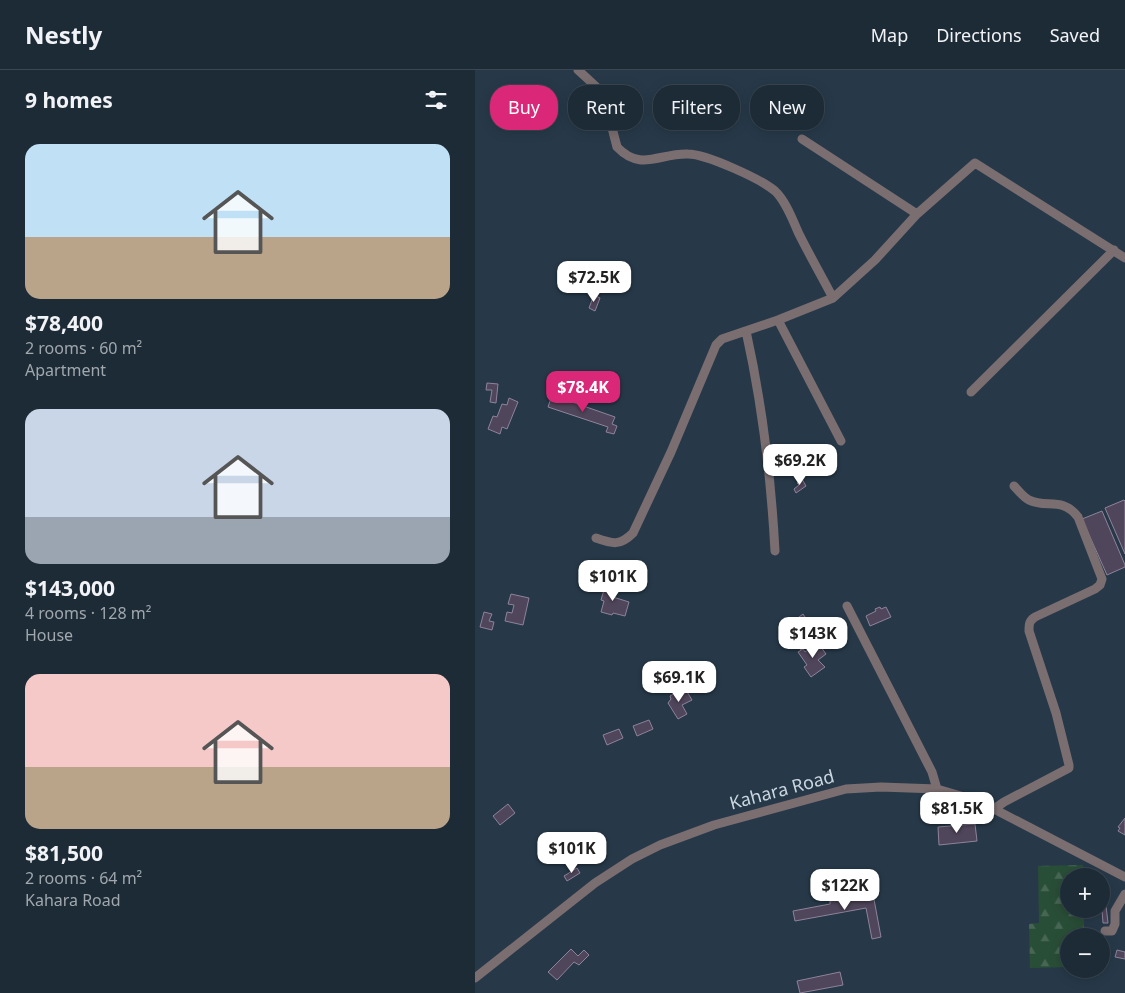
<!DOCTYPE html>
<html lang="en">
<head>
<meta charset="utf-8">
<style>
	body { margin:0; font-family:"Noto Sans",sans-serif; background:#25333f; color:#f1f3f6; height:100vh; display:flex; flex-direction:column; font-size:19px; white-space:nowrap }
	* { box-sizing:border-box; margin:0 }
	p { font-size:16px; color:#a0a7ad }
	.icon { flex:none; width:28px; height:28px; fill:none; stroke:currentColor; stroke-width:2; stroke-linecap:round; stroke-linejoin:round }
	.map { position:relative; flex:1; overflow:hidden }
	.sheet { display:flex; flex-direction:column; background:#1d2b37; width:475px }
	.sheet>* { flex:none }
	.banner { position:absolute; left:15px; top:15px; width:475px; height:45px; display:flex; gap:10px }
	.fabs { position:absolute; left:585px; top:798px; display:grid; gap:10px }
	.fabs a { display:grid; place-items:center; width:50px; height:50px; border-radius:50%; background:#1d2b37; box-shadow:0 2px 12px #0003,0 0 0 1px #3b4752; font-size:25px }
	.price { position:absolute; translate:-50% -42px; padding:0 11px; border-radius:10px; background:#fff; color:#222; font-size:16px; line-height:32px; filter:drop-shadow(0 1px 2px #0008) }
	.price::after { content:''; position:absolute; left:50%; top:30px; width:15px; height:11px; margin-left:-8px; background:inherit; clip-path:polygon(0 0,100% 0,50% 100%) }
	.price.on { background:#db2777; color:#fff }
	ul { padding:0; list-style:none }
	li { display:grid; align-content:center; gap:10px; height:265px; padding:0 25px }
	li span { display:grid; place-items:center; height:155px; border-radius:15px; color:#555 }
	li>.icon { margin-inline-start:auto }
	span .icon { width:90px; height:90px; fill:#fffc; stroke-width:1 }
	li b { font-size:21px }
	h2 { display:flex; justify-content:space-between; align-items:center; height:60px; padding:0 25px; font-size:21px }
	.chip { padding:0 18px; border-radius:20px; background:#1d2b37; box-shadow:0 2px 12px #0003,0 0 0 1px #3b4752; font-size:18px; line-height:45px }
	.chip.on { background:#db2777; color:#fff }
	header { display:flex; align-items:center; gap:30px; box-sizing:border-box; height:70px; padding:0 25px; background:#1d2b37; border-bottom:1px solid #3b4752 }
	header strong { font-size:24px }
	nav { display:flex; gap:28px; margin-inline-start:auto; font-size:18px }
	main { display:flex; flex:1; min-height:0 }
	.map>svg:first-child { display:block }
	.forest { fill:url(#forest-firs) }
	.building { fill:#50465b; stroke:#8e839a }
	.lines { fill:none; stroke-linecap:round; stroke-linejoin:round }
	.minor { stroke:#7b6e71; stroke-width:9 }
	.labels { text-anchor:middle; stroke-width:4; stroke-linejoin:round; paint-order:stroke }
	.street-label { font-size:18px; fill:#cbd7e0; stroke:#273949 }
</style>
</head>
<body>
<header>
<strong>Nestly</strong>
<nav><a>Map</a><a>Directions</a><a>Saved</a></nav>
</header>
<main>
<section class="sheet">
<h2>9 homes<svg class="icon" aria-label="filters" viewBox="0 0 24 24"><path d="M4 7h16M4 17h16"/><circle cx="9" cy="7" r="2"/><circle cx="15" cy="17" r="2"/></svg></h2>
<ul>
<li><span style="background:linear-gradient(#bfe0f5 60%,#b9a48a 0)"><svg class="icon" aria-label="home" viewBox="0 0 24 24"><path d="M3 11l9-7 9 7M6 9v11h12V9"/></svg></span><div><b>$78,400</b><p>2 rooms · 60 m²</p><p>Apartment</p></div></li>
<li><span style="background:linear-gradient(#c9d6e8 70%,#9aa5b1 0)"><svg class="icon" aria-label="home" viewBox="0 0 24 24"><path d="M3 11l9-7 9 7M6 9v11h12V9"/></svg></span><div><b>$143,000</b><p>4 rooms · 128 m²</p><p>House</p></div></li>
<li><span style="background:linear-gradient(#f6c9c9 60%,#b9a48a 0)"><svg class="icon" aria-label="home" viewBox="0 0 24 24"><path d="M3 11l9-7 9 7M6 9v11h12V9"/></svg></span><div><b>$81,500</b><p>2 rooms · 64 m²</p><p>Kahara Road</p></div></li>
</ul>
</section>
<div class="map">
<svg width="650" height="923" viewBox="0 0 650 923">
	<defs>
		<pattern id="forest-firs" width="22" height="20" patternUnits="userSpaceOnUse" patternTransform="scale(1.25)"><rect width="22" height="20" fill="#294e37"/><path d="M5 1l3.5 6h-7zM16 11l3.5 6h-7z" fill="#476754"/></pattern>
	</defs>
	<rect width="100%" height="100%" fill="#273949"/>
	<path class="forest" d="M608 795V806H594V839H609V866H594V897L555 898 554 854 564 853 563 796Z"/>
	<path class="building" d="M119 225 125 228 120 241 114 238Z
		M12 313 23 314 21 333 15 332 17 320H11Z
		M77 325 140 347 137 354 142 356 139 364 131 362 133 357 73 337Z
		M34 328 43 332 32 359 27 357 25 364 13 359 18 346 22 347 27 334 32 335Z
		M327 409 331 416 321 423 319 419 324 415 322 413Z
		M649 430 650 431V484L630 438Z
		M627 441 650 495V497L632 505 607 449Z
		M131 513 142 516 138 527 154 532 150 546 138 543 137 545 126 542 129 531 126 530Z
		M36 524 54 528 48 555 30 551 32 542 37 543 39 535 33 534Z
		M405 537 406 539 411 537 416 547 395 556 391 546 401 541 400 539Z
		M9 542 17 544 14 551 19 552 17 560 5 557Z
		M328 544 334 553 322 561 316 553Z
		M327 567 333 574 326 580 320 573Z
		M343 573 351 584 343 590 350 597 336 607 329 597 332 595 323 582 328 579 330 582Z
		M211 620 217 630 207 635 212 644 203 649 193 633 196 629 195 626 204 621 206 624Z
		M174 650 178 659 162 666 158 656Z
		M144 659 148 668 132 675 128 665Z
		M33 734 40 743 25 755 18 746Z
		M650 748V765L643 761 645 758 643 757Z
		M500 754 502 771 464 775 463 757Z
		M102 798 105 803 92 811 89 806Z
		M398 824 406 867 397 869 391 838 320 851 318 841 355 834V831L362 830 363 831Z
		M626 827H630L633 853H628Z
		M96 879 103 886 109 880 114 885 104 895 99 892 82 910 73 902Z
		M642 880 650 882V889L640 887Z
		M365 902 368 915 325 923 322 911Z"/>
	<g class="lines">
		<path class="minor" d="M103 0 128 23 142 77C166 102 184 83 213 84 231 84 286 109 300 121 311 131 318 151 324 164 335 186 347 207 358 228
			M327 69 442 144
			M303 250 366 371
			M271 261C287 333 296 407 300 481
			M496 322 639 180
			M121 468C138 474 145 476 158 463L196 382 241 275 247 269 303 250 358 228 400 190 442 144 500 93 650 188
			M372 536 457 702 462 719
			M519 739 529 732 594 698V695L581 643 554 561C554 554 554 551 560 547L620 519 625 515 627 509 603 447C587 426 571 439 554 430 548 427 544 421 539 416
			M630 861H637L640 854V841L650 824
			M0 908 120 813 157 789 185 775 239 755 371 719 406 717 462 719 496 729 519 739 650 807"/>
	</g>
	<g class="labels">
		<g class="street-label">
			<text transform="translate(307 720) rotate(-15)" y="6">Kahara Road</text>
		</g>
	</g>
</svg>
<div class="fabs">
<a>+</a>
<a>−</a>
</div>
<b class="price" style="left:119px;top:233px">$72.5K</b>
<b class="price on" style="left:108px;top:343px">$78.4K</b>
<b class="price" style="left:325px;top:416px">$69.2K</b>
<b class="price" style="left:138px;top:532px">$101K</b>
<b class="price" style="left:338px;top:589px">$143K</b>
<b class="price" style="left:204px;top:633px">$69.1K</b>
<b class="price" style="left:482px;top:764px">$81.5K</b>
<b class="price" style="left:97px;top:804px">$101K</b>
<b class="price" style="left:370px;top:841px">$122K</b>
<div class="banner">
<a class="chip on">Buy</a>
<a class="chip">Rent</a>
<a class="chip">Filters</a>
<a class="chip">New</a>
</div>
</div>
</main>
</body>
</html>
